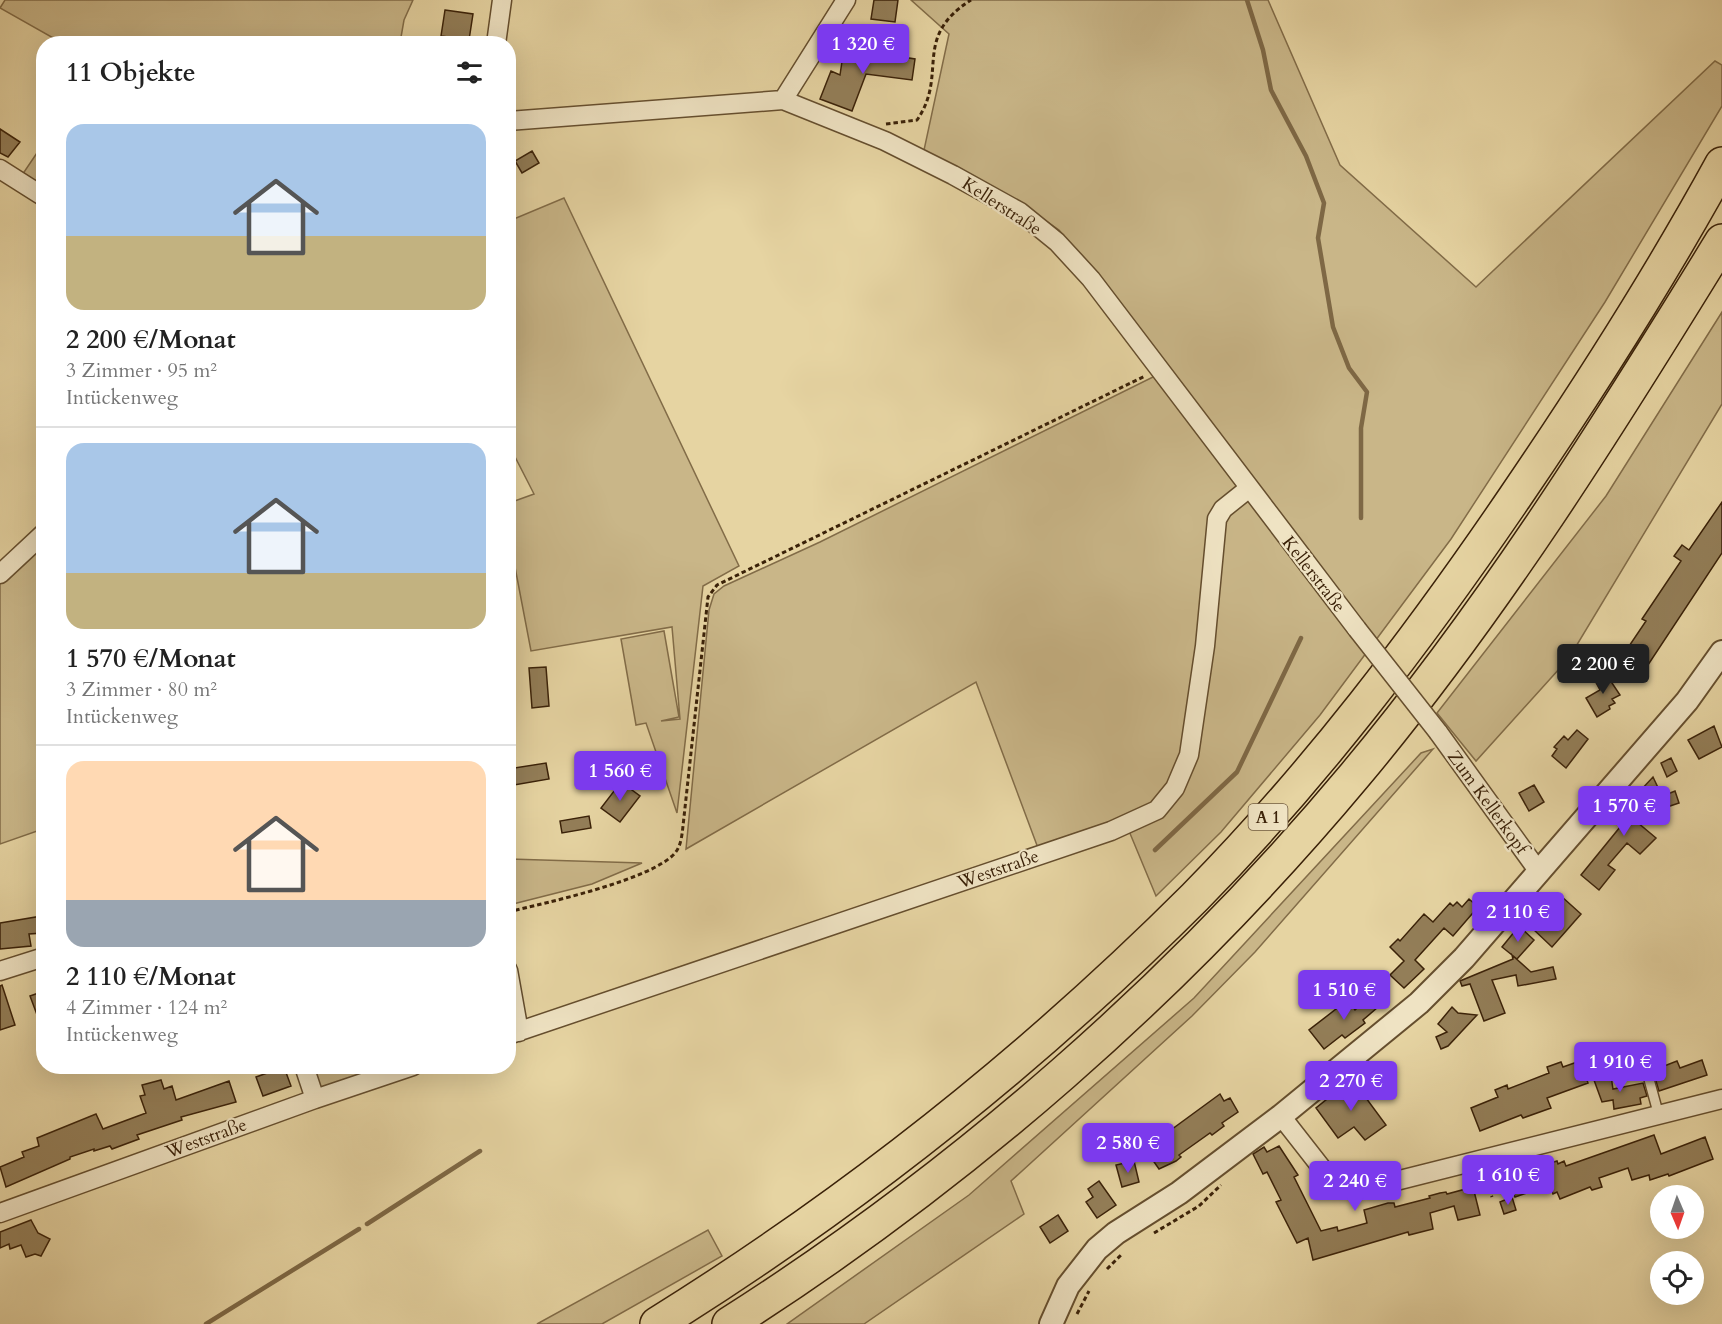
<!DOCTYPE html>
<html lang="de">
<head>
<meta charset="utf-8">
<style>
	body { margin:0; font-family:Cardo,serif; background:#f2f2f2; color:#222; height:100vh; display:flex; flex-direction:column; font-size:22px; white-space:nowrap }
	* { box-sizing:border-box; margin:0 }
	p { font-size:20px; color:#767676 }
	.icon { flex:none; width:33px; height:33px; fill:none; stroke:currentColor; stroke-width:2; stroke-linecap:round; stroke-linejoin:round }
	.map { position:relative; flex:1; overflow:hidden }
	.side { position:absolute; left:36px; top:36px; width:480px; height:1038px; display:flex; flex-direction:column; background:#fff; border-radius:24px; box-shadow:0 6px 24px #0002 }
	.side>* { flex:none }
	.needle { width:39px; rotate:178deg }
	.tools { position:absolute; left:1650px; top:1185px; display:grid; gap:12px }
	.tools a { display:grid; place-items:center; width:54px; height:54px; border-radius:50%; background:#fff; box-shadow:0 6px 24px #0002; font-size:30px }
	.price { position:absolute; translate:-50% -51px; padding:0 14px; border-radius:6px; background:#7c3aed; color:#fff; font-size:20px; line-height:39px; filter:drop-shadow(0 2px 3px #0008) }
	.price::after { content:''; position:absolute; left:50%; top:36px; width:18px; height:14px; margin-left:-9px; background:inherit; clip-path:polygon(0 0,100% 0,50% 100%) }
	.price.selected { background:#222; color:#fff }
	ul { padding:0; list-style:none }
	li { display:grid; align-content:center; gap:12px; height:318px; padding:0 30px }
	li+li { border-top:2px solid #e0e0e0 }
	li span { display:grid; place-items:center; height:186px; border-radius:18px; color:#555 }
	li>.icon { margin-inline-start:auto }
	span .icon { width:108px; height:108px; fill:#fffc; stroke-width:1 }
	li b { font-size:26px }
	h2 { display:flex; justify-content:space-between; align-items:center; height:72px; padding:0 30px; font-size:26px }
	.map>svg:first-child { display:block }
	.green { fill:#c9b688; stroke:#826c48; stroke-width:1.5 }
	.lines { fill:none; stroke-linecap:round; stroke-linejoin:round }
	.stream { stroke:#7e6845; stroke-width:4.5 }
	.building { fill:#937e58; stroke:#3a2108; stroke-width:1.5 }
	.service-casing { stroke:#654e2e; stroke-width:12 }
	.minor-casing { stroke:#654e2e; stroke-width:21 }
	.tertiary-casing { stroke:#654e2e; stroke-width:26 }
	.motorway-casing { stroke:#3a2108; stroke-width:36 }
	.path { stroke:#3a2108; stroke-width:3; stroke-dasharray:4.5 3; stroke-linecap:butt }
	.service { stroke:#efe3c3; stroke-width:9 }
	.minor { stroke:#efe3c3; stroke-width:18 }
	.tertiary { stroke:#efe3c3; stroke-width:22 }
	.motorway { stroke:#e6d4a2; stroke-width:33 }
	.minor-bridge-casing { stroke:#654e2e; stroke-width:21; stroke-linecap:butt }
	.minor-bridge { stroke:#efe3c3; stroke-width:18 }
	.labels { text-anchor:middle; stroke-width:4.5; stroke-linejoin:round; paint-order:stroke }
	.shield { fill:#efe3c3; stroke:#705b40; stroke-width:1.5 }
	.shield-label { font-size:16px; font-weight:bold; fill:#3a2108 }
	.street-label { font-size:18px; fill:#3a2108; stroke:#efe3c3 }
</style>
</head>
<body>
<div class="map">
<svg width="1722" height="1324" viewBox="0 0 1722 1324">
	<rect width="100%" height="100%" fill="#e6d4a2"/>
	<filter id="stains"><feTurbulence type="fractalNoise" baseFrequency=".00333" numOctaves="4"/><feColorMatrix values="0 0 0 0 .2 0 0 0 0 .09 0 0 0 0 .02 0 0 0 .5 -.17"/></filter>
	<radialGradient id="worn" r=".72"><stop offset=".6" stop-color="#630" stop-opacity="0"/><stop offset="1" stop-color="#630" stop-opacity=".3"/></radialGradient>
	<path class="green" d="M5 0H413L404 20 400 43H62L0 8Z
		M911 0H1268L1340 165 1476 287 1715 61 1722 65V106L1605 302 1451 539 1320 715 1221 832 1156 896 1129 831 1181 788 1220 522 1254 489 1098 275 1059 230 1026 207 924 150 949 34Z
		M43 144V193L20 178Z
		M564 198 739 566 703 586 677 813 646 723 636 725 621 639 664 631 679 717 661 721 680 719 672 627 531 651 515 567 509 571V503L534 494 509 445 508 276 513 273 509 266V221Z
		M1722 312V404L1569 658 1476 761 1437 713 1606 496Z
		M1157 375 1244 489 1214 511 1183 754 1163 795 1140 813 1038 848 976 682 686 849 709 610 714 594 724 586 820 542Z
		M44 545 43 829 0 844V579Z
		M1433 749 1255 952 1192 1016 1011 1181 1024 1214 864 1324H787L969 1195 1194 998 1421 753Z
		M509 859 642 863 592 884 509 905Z
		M309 1066 395 1067 317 1092Z
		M708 1230 722 1256 602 1324H537Z"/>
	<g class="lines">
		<path class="stream" d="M1247 0 1263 50 1271 90 1306 156 1324 203 1318 238 1333 327 1349 368 1367 392 1361 428V518
			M1155 850 1237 772 1301 638
			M367 1224 480 1151
			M206 1324 359 1229"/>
	</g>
	<path class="building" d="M874 0H898L895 22 871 19Z
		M445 10 473 14 469 40 441 36Z
		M844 48 915 59 912 80 866 74 852 111 820 99 831 71 840 75Z
		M0 129 20 142 8 157 0 153Z
		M532 151 539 163 522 173 515 161Z
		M1722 502V553L1644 671 1637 667 1636 669 1621 658 1646 621 1642 619 1681 561 1674 556 1682 545 1689 550Z
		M546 667 549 706 532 708 529 668Z
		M1604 671 1620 695 1612 699 1615 703 1609 706 1610 709 1597 717 1586 698 1600 690 1593 677Z
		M1714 726 1722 747 1699 759 1688 740Z
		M1577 730 1588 739 1566 768 1552 756 1557 749 1554 747 1564 736 1568 740Z
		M1671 758 1677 771 1667 777 1661 763Z
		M546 763 549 779 508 786V769Z
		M1653 777 1660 792 1641 814 1637 822 1656 838 1640 854 1627 843 1608 865 1615 870 1599 890 1581 875 1629 816 1626 806Z
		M621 782 640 796 620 822 601 808Z
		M1534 785 1544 802 1529 811 1519 793Z
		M1675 791 1679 803 1667 807 1663 796Z
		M589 816 591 828 562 833 560 821Z
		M1561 896 1581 914 1552 947 1533 929Z
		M1469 899 1478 907 1453 936 1444 928 1415 960 1424 969 1404 988 1390 975 1404 961 1390 947 1398 939 1400 941 1424 914 1433 922 1450 903 1453 906 1457 902 1462 907Z
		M42 916 43 933 29 934 31 946 0 949V923Z
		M1519 926 1534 940 1517 959 1502 947Z
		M1512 955 1531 972 1553 967 1556 979 1518 986 1516 975 1492 980 1505 1013 1484 1021 1470 984 1462 986 1460 981 1513 959Z
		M2 985 15 1025 0 1030V986Z
		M44 991V1028H42L30 996Z
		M1376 992 1385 1001 1363 1020 1365 1023 1345 1038 1342 1035 1324 1049 1309 1030 1345 1002 1350 1009 1353 1007 1355 1010Z
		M1452 1007 1458 1013 1477 1015 1448 1046 1441 1049 1436 1037 1447 1032 1438 1024Z
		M1647 1050 1654 1070 1677 1061 1680 1068 1702 1060 1707 1075 1659 1091 1652 1068 1645 1066 1640 1072 1635 1055Z
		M1580 1061 1588 1083 1547 1098 1551 1108 1523 1118 1521 1115 1480 1131 1471 1108 1498 1097 1495 1090 1507 1085 1508 1089 1549 1073 1547 1067 1561 1062 1563 1067Z
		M284 1067 291 1086 263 1096 256 1077Z
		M1611 1076 1613 1089 1643 1083 1647 1096 1640 1098 1641 1104 1614 1109 1613 1100 1602 1102 1594 1080Z
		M1352 1079 1386 1125 1365 1140 1354 1127 1338 1138 1316 1108Z
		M161 1080 164 1089 172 1086 176 1100 229 1081 236 1102 181 1117 182 1120 137 1135 139 1139 112 1149 110 1146 94 1151V1149L70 1157V1159L6 1187 0 1167 24 1157 22 1152 39 1146 37 1138 96 1114 103 1129 146 1113 140 1096 145 1095 142 1085Z
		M1220 1094 1224 1101 1230 1098 1238 1112 1222 1123 1224 1126 1212 1135 1210 1133 1179 1155 1181 1157 1176 1161 1159 1169 1145 1149Z
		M1654 1135 1661 1154 1705 1137 1713 1159 1669 1176 1668 1174 1650 1180 1649 1175 1632 1180 1628 1168 1599 1178 1602 1187 1592 1190 1590 1187 1560 1199 1557 1192 1553 1194 1550 1185 1515 1197 1507 1177 1557 1161 1558 1164 1564 1161 1566 1166Z
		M1279 1146 1298 1175 1294 1177 1321 1231 1337 1227 1338 1231 1367 1223 1364 1210 1388 1203H1394L1395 1207 1430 1198 1429 1196 1440 1193 1446 1192 1447 1194 1473 1187 1480 1215 1458 1220 1454 1206 1430 1213 1433 1229 1409 1235 1408 1232 1313 1260 1308 1238 1297 1243 1276 1202 1281 1200 1267 1172 1263 1174 1253 1154 1264 1147 1267 1152Z
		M1134 1161 1139 1182 1122 1187 1116 1165Z
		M1099 1181 1116 1205 1097 1218 1086 1202 1093 1197 1088 1189Z
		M1512 1197 1516 1210 1504 1214 1500 1202Z
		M1058 1215 1068 1231 1050 1243 1040 1227Z
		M31 1220 38 1233 50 1239 41 1256 35 1254 26 1257 21 1245 10 1249 9 1244 0 1248V1232Z"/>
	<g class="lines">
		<g class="service-casing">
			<path id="service" d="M1647 1072 1659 1116"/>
		</g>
		<g class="minor-casing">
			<path id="minor" d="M496 44 502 0
				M783 100 846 0
				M508 121 783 100 885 141 953 175 1020 212 1057 242 1091 279 1357 629
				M0 169 44 197
				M0 574 44 533
				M1438 732 1539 872
				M508 970 519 1032
				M0 971 44 957
				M508 1035 1111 831 1157 810 1175 788 1189 755 1205 646 1217 519 1223 509 1248 489
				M304 1066 315 1099
				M1281 1116 1324 1171 1337 1183 1368 1188 1722 1099
				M0 1213 315 1099 413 1066"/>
		</g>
		<g class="tertiary-casing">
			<path id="tertiary" d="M1051 1324 1068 1286 1097 1249 1116 1233 1179 1193 1281 1116 1419 1003 1464 958 1687 701 1722 652"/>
		</g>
		<g class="motorway-casing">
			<path id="motorway" d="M657 1324C853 1202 1032 1060 1195 897 1315 775 1419 638 1515 497 1588 390 1659 279 1722 164
				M729 1324C963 1175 1177 988 1355 775 1494 609 1609 425 1722 241"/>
		</g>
		<path class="path" d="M886 124 917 120C949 74 911 38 971 0
			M508 912C545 903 652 880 675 853 681 846 682 835 683 826L708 597 717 585 1145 376
			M1483 1175 1492 1197
			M1154 1233 1199 1206 1221 1185
			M1107 1269 1121 1255
			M1077 1314 1089 1291"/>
		<use href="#service" class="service"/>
		<use href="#minor" class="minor"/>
		<use href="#tertiary" class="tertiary"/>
		<use href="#motorway" class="motorway"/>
		<g class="minor-bridge-casing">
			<path id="minor-bridge" d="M1357 629 1438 732"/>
		</g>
		<use href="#minor-bridge" class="minor-bridge"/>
	</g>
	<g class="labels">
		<rect class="shield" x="1248.5" y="804" width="39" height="26" rx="4.5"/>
		<g class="shield-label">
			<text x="1268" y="823">A 1</text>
		</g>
		<g class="street-label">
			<text transform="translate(1002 206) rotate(33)" y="6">Kellerstraße</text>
			<text transform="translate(1314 574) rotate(52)" y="6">Kellerstraße</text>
			<text transform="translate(1488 802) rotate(54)" y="6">Zum Kellerkopf</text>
			<text transform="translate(998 869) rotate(-19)" y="6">Weststraße</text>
			<text transform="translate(206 1138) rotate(-20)" y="6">Weststraße</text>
		</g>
	</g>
	<rect width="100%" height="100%" filter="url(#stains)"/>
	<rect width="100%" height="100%" fill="url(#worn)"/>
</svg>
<div class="tools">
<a><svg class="needle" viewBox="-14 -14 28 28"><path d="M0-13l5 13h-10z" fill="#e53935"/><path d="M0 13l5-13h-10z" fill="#767676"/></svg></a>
<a><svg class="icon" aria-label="locate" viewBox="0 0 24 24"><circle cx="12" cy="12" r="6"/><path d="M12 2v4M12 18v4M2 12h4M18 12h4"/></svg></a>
</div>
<b class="price" style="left:863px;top:75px">1 320 €</b>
<b class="price selected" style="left:1603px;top:695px">2 200 €</b>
<b class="price" style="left:620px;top:802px">1 560 €</b>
<b class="price" style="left:1624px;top:837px">1 570 €</b>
<b class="price" style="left:1518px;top:943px">2 110 €</b>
<b class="price" style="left:1344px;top:1021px">1 510 €</b>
<b class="price" style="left:1620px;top:1093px">1 910 €</b>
<b class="price" style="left:1351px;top:1112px">2 270 €</b>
<b class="price" style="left:1128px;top:1174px">2 580 €</b>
<b class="price" style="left:1508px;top:1206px">1 610 €</b>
<b class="price" style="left:1355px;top:1212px">2 240 €</b>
<section class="side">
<h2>11 Objekte<svg class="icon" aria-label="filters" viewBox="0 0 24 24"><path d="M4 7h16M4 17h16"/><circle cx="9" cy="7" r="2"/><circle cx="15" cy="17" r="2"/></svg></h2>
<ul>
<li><span style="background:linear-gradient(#a9c7e8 60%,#c2b280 0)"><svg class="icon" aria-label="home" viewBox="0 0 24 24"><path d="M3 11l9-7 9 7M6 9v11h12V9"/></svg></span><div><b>2 200 €/Monat</b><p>3 Zimmer · 95 m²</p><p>Intückenweg</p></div></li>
<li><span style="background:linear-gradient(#a9c7e8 70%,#c2b280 0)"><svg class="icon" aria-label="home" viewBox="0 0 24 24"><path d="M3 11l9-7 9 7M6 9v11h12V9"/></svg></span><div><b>1 570 €/Monat</b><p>3 Zimmer · 80 m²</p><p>Intückenweg</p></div></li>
<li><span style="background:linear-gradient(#ffd9b3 75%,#9aa5b1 0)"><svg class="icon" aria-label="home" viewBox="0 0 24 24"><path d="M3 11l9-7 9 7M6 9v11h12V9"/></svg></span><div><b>2 110 €/Monat</b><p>4 Zimmer · 124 m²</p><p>Intückenweg</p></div></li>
</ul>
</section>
</div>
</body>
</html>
